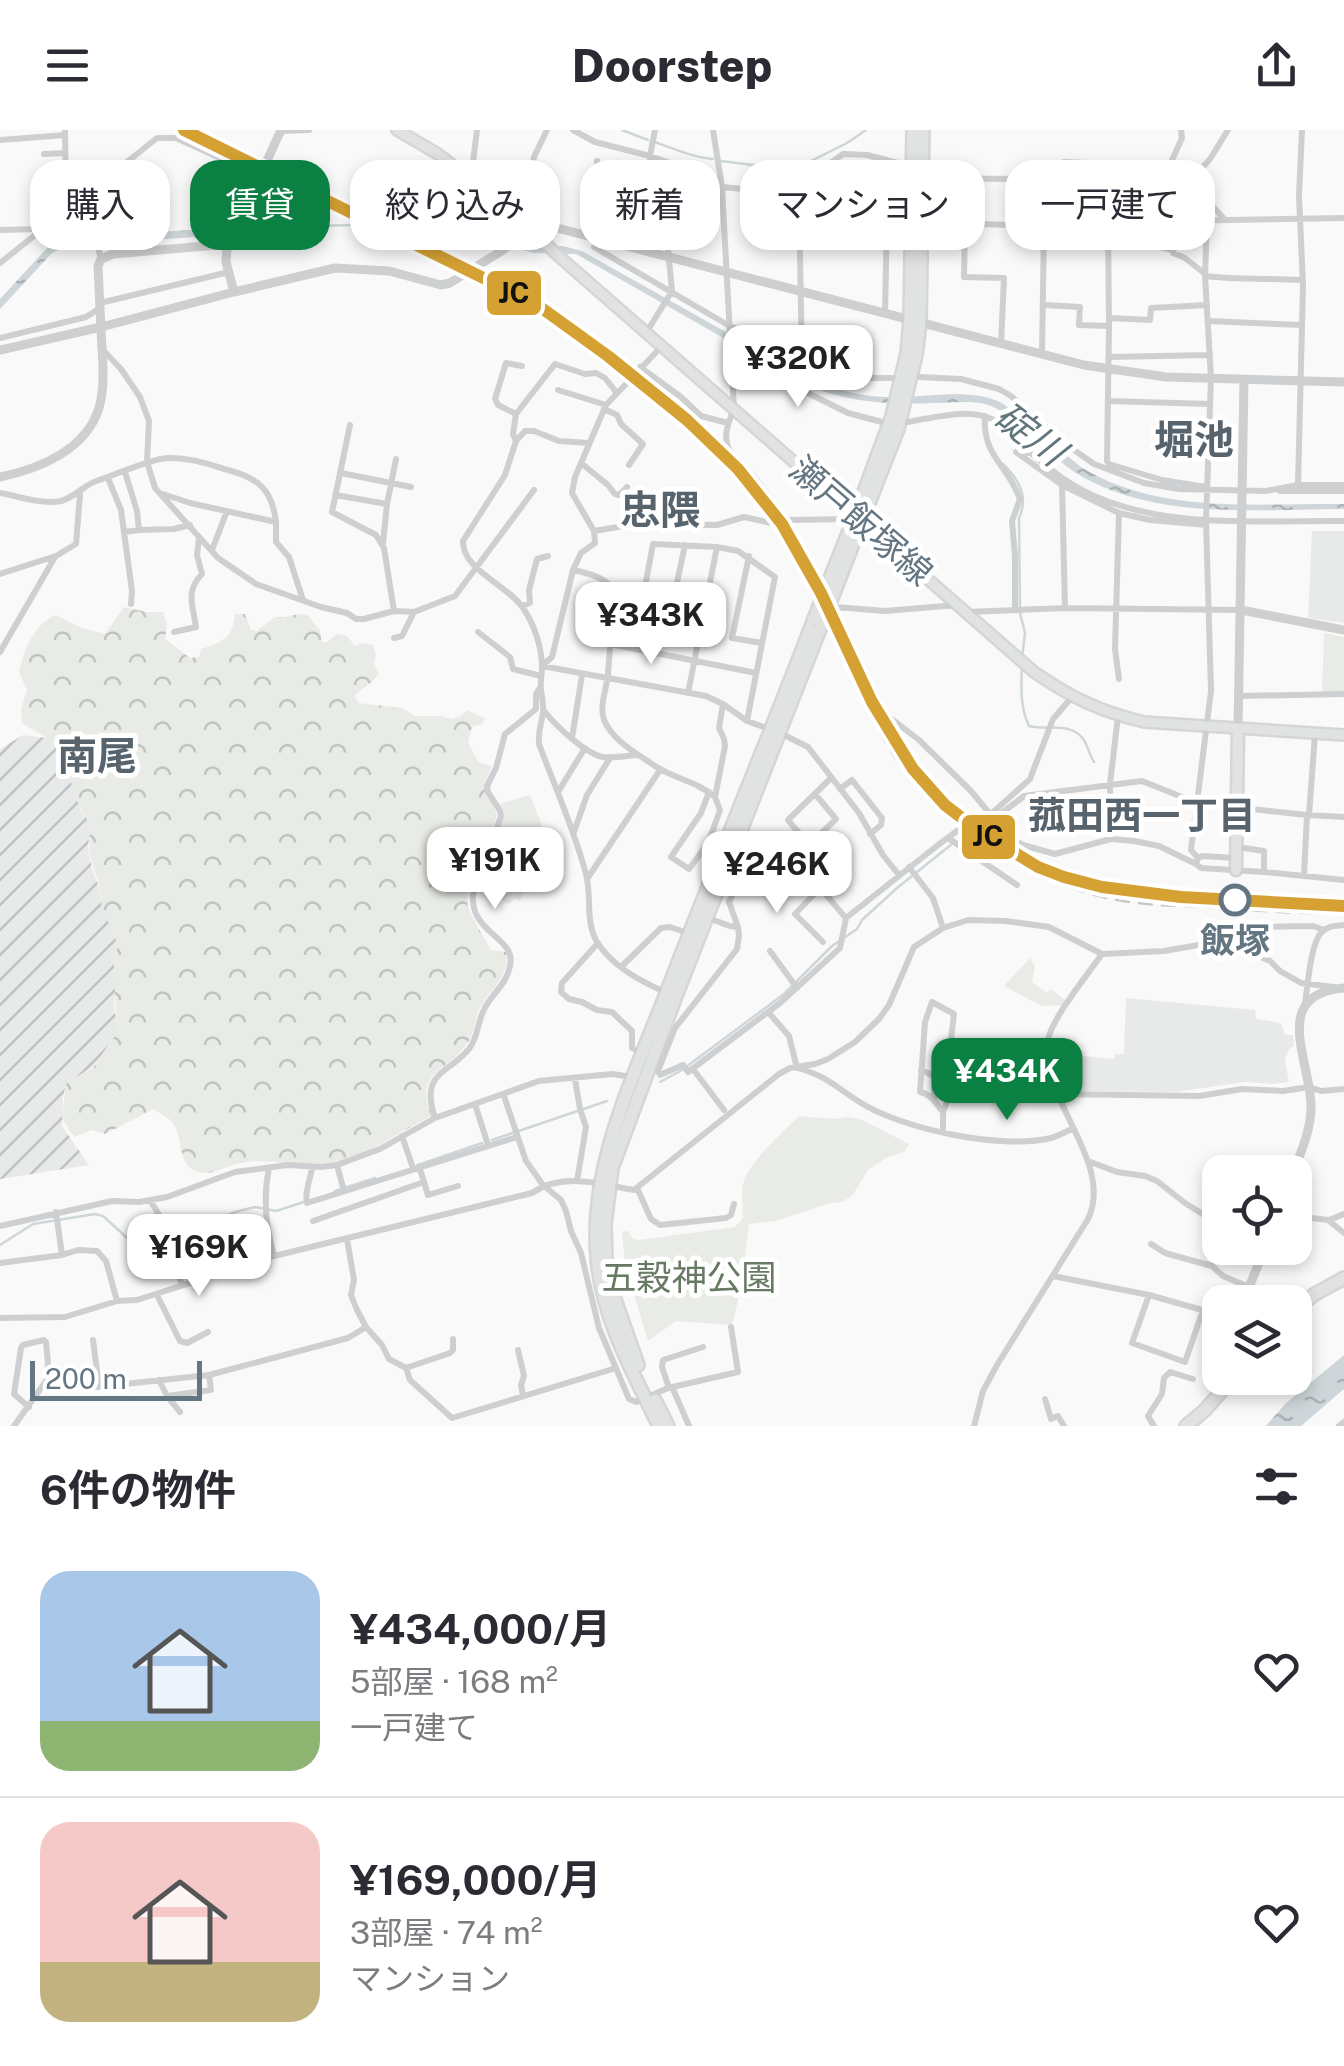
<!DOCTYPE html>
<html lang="ja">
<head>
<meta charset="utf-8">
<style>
	body { margin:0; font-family:"Public Sans","Noto Sans JP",sans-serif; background:#f7f7f7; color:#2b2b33; height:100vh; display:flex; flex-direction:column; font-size:38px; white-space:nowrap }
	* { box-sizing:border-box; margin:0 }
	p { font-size:32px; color:#7c7c81 }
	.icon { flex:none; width:55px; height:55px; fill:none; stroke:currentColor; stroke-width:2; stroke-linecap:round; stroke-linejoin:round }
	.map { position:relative; height:1296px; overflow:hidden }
	.drawer { display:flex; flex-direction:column; background:#fff; flex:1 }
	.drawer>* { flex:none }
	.banner { position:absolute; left:30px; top:30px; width:1285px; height:90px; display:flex; gap:20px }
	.controls { position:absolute; left:1202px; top:1025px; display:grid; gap:20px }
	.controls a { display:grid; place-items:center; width:110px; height:110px; border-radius:20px; background:#fff; box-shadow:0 5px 15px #0003; font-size:50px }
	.scale { position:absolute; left:30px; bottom:25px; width:172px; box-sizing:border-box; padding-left:10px; border:5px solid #657683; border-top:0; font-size:28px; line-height:35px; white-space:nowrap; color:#657683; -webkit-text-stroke:8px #fff; paint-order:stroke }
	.price { position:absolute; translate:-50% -85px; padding:0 22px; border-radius:20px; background:#fff; color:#222; font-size:32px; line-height:65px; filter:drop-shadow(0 2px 5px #0008) }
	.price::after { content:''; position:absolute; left:50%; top:60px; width:30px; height:22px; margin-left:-15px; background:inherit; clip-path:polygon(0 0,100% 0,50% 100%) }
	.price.current { background:#0b8043; color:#fff }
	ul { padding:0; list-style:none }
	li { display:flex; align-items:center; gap:30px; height:250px; padding:0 40px }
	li+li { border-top:2px solid #e1e1e2 }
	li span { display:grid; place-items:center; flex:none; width:280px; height:200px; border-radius:30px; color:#555 }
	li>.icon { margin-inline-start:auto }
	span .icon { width:120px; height:120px; fill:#fffc; stroke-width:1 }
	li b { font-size:42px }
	h2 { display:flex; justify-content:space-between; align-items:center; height:120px; padding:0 40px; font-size:42px }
	.chip { padding:0 35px; border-radius:30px; background:#fff; box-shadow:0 5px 15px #0003; font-size:35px; line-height:90px }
	.chip.current { background:#0b8043; color:#fff }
	header { display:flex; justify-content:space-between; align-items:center; height:130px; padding:0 40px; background:#fff; font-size:45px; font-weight:800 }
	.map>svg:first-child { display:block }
	.built { fill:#e8e9e9 }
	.industrial { fill:url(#industrial-furrows) }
	.green { fill:#e8ebe6 }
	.forest { fill:url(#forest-crowns) }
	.water { fill:url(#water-ripples) }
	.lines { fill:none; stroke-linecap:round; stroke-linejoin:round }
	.stream { stroke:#ced6d9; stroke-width:2.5 }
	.secondary-casing { stroke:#d5d6d7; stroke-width:14 }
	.primary-casing { stroke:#d5d6d7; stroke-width:15 }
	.trunk-casing { stroke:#d5d6d6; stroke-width:16 }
	.minor { stroke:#cecfd0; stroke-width:6 }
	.tertiary { stroke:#cecfd0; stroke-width:9 }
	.secondary { stroke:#e1e2e2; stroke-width:9 }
	.primary { stroke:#e1e2e2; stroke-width:10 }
	.trunk { stroke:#e1e2e2; stroke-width:11 }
	.rail { stroke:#c3c5c6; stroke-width:2.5; stroke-dasharray:15 8; stroke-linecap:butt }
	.trunk-bridge-casing { stroke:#d5d6d6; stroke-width:16; stroke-linecap:butt }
	.trunk-bridge { stroke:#e1e2e2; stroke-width:11 }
	.rail-1-casing { stroke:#fff; stroke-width:20 }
	.rail-1 { stroke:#d5a133; stroke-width:12 }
	.stop-dot { fill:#fff; stroke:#657683; stroke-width:5 }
	.labels { text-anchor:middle; stroke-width:10; stroke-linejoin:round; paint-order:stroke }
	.street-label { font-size:35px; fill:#657683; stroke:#fff }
	.stop-label { font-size:35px; font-weight:bold; fill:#657683; stroke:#fff }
	.park-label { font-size:35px; fill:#687a64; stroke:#fff }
	.water-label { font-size:38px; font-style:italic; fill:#60757c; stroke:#fff }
	.neighbourhood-label { font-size:38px; font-weight:bold; fill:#57646e; stroke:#fff }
	.quarter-label { font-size:40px; font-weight:bold; fill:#57646e; stroke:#fff }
	.line-badge { stroke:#fff; stroke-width:4 }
	.pale-badge-label { font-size:28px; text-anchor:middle; font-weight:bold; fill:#111 }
</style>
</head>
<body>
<header><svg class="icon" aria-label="menu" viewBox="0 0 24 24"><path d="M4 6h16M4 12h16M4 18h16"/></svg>Doorstep<svg class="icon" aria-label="share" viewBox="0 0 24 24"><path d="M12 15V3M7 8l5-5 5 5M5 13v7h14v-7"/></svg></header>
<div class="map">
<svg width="1344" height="1296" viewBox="0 0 1344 1296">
	<defs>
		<pattern id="industrial-furrows" width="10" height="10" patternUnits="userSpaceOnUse" patternTransform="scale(2.5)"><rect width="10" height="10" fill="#e8e9e9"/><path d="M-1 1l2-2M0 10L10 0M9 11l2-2" fill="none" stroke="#c0c1c2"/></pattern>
		<pattern id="forest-crowns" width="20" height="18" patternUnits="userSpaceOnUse" patternTransform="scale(2.5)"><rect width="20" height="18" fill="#e8ebe6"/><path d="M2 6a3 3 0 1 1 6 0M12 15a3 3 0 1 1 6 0" fill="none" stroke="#c0c3c0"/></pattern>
		<pattern id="water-ripples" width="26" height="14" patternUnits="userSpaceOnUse" patternTransform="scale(2.5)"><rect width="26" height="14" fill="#ced6d9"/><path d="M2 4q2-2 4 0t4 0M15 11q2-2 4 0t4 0" fill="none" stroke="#abb2b5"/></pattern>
	</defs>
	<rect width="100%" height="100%" fill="#f9f9f9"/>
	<path class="built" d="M1312 401H1344V493L1308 488Z
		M1126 868 1255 880 1256 889 1281 893 1285 905H1293L1294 916 1289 919 1285 930 1289 952 1272 954 1245 952 1175 962 1074 961 1071 957 1073 925 1114 929 1115 924H1124Z"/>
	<path class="industrial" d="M23 605 47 608 68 632 69 645 81 681 91 694 88 716 92 739 101 763 102 779 110 792 118 816 114 834 116 855 114 875 118 901 95 935 66 954 63 967 62 996 89 1035 0 1049V619Z"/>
	<path class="green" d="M1324 503 1344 507V563H1322Z
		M530 665 549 714V721L519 771 515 768 509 774 490 763 478 753 503 688V682L499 674Z
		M1030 828 1035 836 1032 852 1047 863 1051 859 1066 871 1063 875 1042 876 1004 856Z
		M799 986 834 989 847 987 860 989 909 1014 904 1022 886 1028 868 1040 852 1066 842 1072 831 1073 775 1091 749 1094 740 1162 732 1195 676 1191 648 1211 625 1134 622 1102 628 1101 633 1109 639 1110 735 1097 743 1088C743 1076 740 1059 745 1048 753 1029 784 1001 799 986Z"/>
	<path class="forest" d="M124 477 146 482H163L167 495 165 509 190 528 199 527 201 519C223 512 233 508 235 484H245L251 500 257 501 275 487C289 488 296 482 308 485L320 501 322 512H327L337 504 347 506 355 516 363 513 373 515 376 525 374 533 379 543 375 549 355 565 358 573 402 578 415 586H441L451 589 461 586 467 580 485 588 483 594 473 596 468 612 478 632 492 636C477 668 489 658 497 685 490 708 464 755 468 777 469 782 487 813 491 820L506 822C510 847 490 859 480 878 474 890 475 904 466 915 447 942 413 942 432 986 392 1004 365 1032 318 1034 293 1036 266 1028 240 1033 227 1035 209 1048 195 1041 177 1032 183 1007 173 993 169 988 160 983 154 979L105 1004 92 1000 74 1007 62 988 66 954 95 936 118 901C115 880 115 860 114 838 114 831 118 823 117 815 116 801 106 791 102 779 101 774 103 768 101 763 94 734 86 727 91 694 77 677 69 654 68 632L47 608 22 593 21 579 27 560 19 542C23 522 35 492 56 485L82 498 105 504Z"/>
	<path class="water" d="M379 80 490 97 532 116H563L582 121 811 250C837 260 862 267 890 267 923 268 972 257 1002 273L1081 337C1158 385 1257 373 1344 374V379C1256 379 1154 391 1076 343 1051 327 1012 281 985 274 969 270 949 273 932 273 885 275 841 272 799 251L576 124 534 123 523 120 496 105 388 85C375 84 368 93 356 96L278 99 183 108 68 115 52 123 0 179V169L47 118 66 108 267 95 351 94 361 91Z
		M1344 1225V1259L1301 1296H1266L1285 1274Z"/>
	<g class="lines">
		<path class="stream" d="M622 0 648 10
			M655 12C674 19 693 27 713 29
			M721 31 793 40 847 13 866 0
			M1003 334C1019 350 1029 366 1019 388L1020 483 1025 503 1022 528
			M1022 536C1021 556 1020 578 1029 596 1048 601 1071 591 1084 610 1088 617 1090 626 1094 632
			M660 952 682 940 784 864 832 816 857 799 862 790 897 758 952 714
			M492 1010 607 971
			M421 1034 482 1013
			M335 1061 375 1048
			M0 1115 33 1094 95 1084 103 1086 135 1115 145 1119 178 1108 235 1082 255 1077 276 1081 304 1072"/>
		<g class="secondary-casing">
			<path id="secondary" d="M397 0 438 24 508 78 538 93C539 111 550 118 563 130L1034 542C1072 568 1099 581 1144 592L1344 605"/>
		</g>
		<g class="primary-casing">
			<path id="primary" d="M1236 740 1238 599"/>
		</g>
		<g class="trunk-casing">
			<path id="trunk" d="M858 378 892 286 907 223 910 190 913 0
				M865 383 898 299 916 225 920 193 923 0
				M1295 1180 1315 1164 1344 1148
				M638 1235 613 1164 606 1128 605 1094 612 1038 676 866 820 499
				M655 1270 668 1296
				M659 1296C633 1243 601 1186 597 1126 589 1036 634 946 666 864 714 738 766 615 814 489
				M1186 1296 1205 1280 1233 1248"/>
		</g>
		<path class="minor" d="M65 0 66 66 69 77 94 101 101 129
			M573 0 595 12 650 26 682 37 722 57 764 61 799 72 821 70 841 77 911 90
			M713 0 722 57 734 279C729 291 723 304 728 317 733 329 746 337 754 347 782 381 805 420 826 460
			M281 1 309 0
			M0 10 65 5
			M44 24 65 23
			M597 31 600 108
			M1113 34 1108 92 1109 196 1107 331 1109 334 1162 350 1206 357
			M1168 39 1182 8 1181 0
			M921 46 923 48 1015 49 1064 32 1152 36 1168 39 1190 51 1225 90
			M471 48 477 0
			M966 49 964 147 1004 148 1001 214
			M1190 51 1210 29 1228 0
			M764 61 799 56 843 24 867 25 913 37
			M799 72 802 233
			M524 87 534 27 547 0
			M1178 91 1173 123 1185 128 1204 143
			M922 92 1065 97 1108 92 1344 88
			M0 100 40 99
			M1109 100 1129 114 1140 117 1142 113 1173 120
			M594 117 728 195 830 245 848 248H893
			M0 133 157 8H176L260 46
			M1205 146C1237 150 1269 148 1302 150
			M100 173 229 142
			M1043 175 1080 177 1079 195 1109 196
			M885 184 887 86
			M1109 188 1150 190 1151 178 1207 175
			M1208 191 1302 195
			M646 203 672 161 667 108 662 94 650 78V26L655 0
			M0 208 86 187 100 178
			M104 221 121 239 140 267 149 291 147 332 155 358 218 428 256 454 321 477 347 483 356 489H364L394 481 414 482 455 466 534 360
			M731 225 848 283 882 292
			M1042 225 1044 97
			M1109 227 1210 225
			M640 237 681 267 701 286 728 293
			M919 247 961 249 999 259 1011 266 1064 313 1094 334 1144 353 1179 359 1266 361 1298 355H1344
			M558 260 606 275
			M1108 271 1210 274
			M604 279 617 285 621 294 643 314 629 335
			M516 284 555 234 585 244 596 243 605 248 616 262
			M985 286C982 326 1008 335 1020 369L1012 391 1015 426V479
			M907 292C935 288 967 277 994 290 1024 316 1054 348 1092 365 1169 400 1261 390 1344 391
			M350 295 332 382 376 405 384 418 394 481
			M516 311 513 304 516 284 498 275 495 269 506 233 522 236
			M589 313 559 311 534 301H525L516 311 505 345 463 411C462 440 508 455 523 478 534 494 542 517 542 537 542 545 540 552 541 560 542 567 544 576 543 583 541 596 538 599 539 614 555 657 574 699 586 744 592 767 585 792 597 812 612 836 640 851 665 862
			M1030 323 1016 322 1062 355 1119 383
			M581 333 608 355 615 364 619 365 627 357
			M341 343 411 357
			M108 348 121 380 132 461 131 474
			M1062 355 1065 478
			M1298 355 1303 156 1299 65 1302 0
			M1280 361H1344
			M0 363C18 366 43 375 61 371 75 367 82 357 94 352 112 346 150 329 167 328 188 327 208 334 228 340 258 348 272 359 276 392
			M163 364 190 373 276 392V412L289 427 303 470
			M335 365 387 374 396 329
			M139 400 174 399 190 395
			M594 401 636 394 717 395 744 387 776 394 786 390 854 389
			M124 402 139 400 137 381 125 342
			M383 413 387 374
			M212 420 227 381
			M749 426 732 508 762 513
			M573 440C587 443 605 447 613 459 613 487 610 516 608 544 607 557 599 576 604 590 613 611 636 623 655 636 675 649 696 651 715 667
			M0 444 56 426 76 414 80 364
			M832 471 878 569 888 586 919 610 971 661 1010 708 1023 715 1055 724 1111 709 1134 711 1159 716 1196 734
			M522 476 530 473 529 460 537 429 548 426
			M836 477 885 481 957 475
			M966 482 1065 478 1241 480
			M612 484 639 489 653 414 717 417 738 421 775 447 747 591
			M639 489 668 495 685 415
			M174 502 196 497C193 476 185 461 202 444L197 425 199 408
			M478 502 510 527 513 539 541 546
			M394 508 402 506 414 482
			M610 514 756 543
			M0 522 55 427
			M543 535 552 527 573 440 581 423 595 413 594 401 572 363 575 347 606 275 662 216
			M542 536 706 566 723 574 747 591 780 603 808 617 859 683 883 725 899 745
			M1119 549 1115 519 1119 383 1150 390 1206 395
			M688 563 717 417
			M1239 566 1344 564
			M723 574 719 598 724 609 725 616 715 667 720 680 710 708C729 732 768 726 794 736 811 743 833 774 846 788
			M545 582C556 596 586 624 603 627 614 628 626 626 636 625
			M572 608 582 545
			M840 659 852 650 882 688 881 695 870 704
			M558 662 585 618
			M709 662 701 683 671 727 689 739 711 709
			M815 664 836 689 809 715 788 690 831 648
			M1309 685 1315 604
			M994 689 1024 666 1142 651 1197 673 1307 685 1344 687
			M574 702 587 665 610 628
			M948 708 1017 755
			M1111 709 1110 654 1118 586
			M1198 728 1191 720 1211 561 1206 391 1211 248 1205 146 1207 90
			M1236 728 1202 726 1198 728 1196 734 1201 738 1264 742V721L1237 717
			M909 737 933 768 943 798
			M1264 742 1344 750
			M1304 745 1307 685
			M587 749 660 640
			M819 759 795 784 823 812
			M708 788 730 796 738 797 739 806 737 819 675 898 658 941 660 945 683 935 688 942 780 873 840 818 846 788 938 715 957 701 990 685 1030 649 1053 589 1072 567
			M738 797 729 772 743 740 801 741
			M1216 812C1232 793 1288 797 1313 796L1324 800
			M598 813 562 853 561 862 569 869 582 872 597 880 612 882 632 901V918L643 923
			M770 821 797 858
			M621 837 661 798 670 797 688 803
			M1305 873C1308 855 1310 818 1320 804 1326 796 1335 796 1344 795
			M768 882 789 906 797 938
			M798 938C828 947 833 955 858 971 900 999 1001 1020 1051 1008 1058 1006 1065 1002 1072 999
			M693 939 724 980
			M921 940 941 949
			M575 949 580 979 586 997 577 1051
			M1059 964 1199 966 1242 959 1283 961 1309 957 1321 961 1344 959
			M504 966 526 1031 543 1055 561 1070 566 1081 571 1101 581 1123 599 1198 629 1269 636 1272 668 1258 738 1242 731 1197
			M934 971V957L949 941 953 927 951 909 954 884 932 872 925 892 920 962C931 964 936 974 943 982
			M475 974 488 1015
			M435 988C420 942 446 946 469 919 479 906 477 890 486 876 494 862 507 853 510 836 517 807 470 804 473 765L501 686 500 681 488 662 487 656 496 638 505 604 536 579V564L540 558
			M943 1002V982L955 951 964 947 996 958 1002 957 1025 933 1048 923
			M402 1006 413 1038
			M1088 1031 1117 1042 1145 1046 1157 1051 1185 1073 1220 1095
			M337 1035 344 1061
			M419 1036 428 1065 458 1056
			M312 1037C311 1048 304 1062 307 1073L517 1007
			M269 1038C263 1067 266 1098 274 1126
			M637 1058 651 1089 660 1095 726 1088 731 1085 734 1074
			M150 1070 173 1108 171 1127 182 1155
			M56 1082 62 1125
			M1295 1086 1328 1090 1344 1103
			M1329 1090 1344 1084
			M313 1091 424 1052
			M0 1096 112 1071 139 1072 167 1067 235 1042 287 1035 321 1037 337 1035 380 1019 435 988 539 951 612 944 633 947
			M347 1109 354 1150 351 1165 357 1180 366 1197 382 1215 389 1229 406 1238 410 1250 452 1288 616 1238
			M1151 1114 1165 1123 1212 1136 1223 1146 1249 1157
			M0 1133 62 1125 78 1120 97 1121 106 1131 117 1171
			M1053 1146 1149 1165 1220 1185
			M157 1165 180 1211 187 1213 208 1202
			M1149 1165 1132 1213 1185 1232 1203 1180
			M0 1188 65 1187 117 1171 137 1170 274 1126 532 1063C562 1042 600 1054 634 1060L779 944 790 938 815 934 828 929 855 912 879 889 889 875 914 817 943 798 968 790 1006 791 1049 797 1102 824 1164 821 1216 812 1242 819 1270 831 1280 841 1301 853 1334 857
			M93 1210 99 1256
			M518 1220 524 1246 521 1255 523 1266
			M406 1238 450 1223 453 1220V1209
			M159 1250 167 1266 180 1282
			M669 1258 662 1237 663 1230 703 1217
			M673 1259 689 1296
			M167 1266 211 1260 209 1245
			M1045 1269 1051 1289 1058 1286 1064 1296
			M29 1277 14 1264 21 1218 23 1215 44 1210 46 1212 48 1234 46 1251
			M14 1296 46 1251 97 1257 209 1245 348 1208 366 1197
			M974 1296 983 1261 997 1235 1088 1089C1115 1032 1039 970 1048 910 1052 888 1088 844 1102 824
			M1154 1296 1148 1286 1162 1264 1164 1248 1170 1242 1193 1249
			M1339 1296 1344 1292"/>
		<path class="tertiary" d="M234 162 226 132 227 119 281 0
			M0 220 101 197 234 162 335 138 389 141 441 155 450 153 503 120 538 93 1084 235 1166 247 1344 252
			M0 347C39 339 86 320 99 278 106 254 102 225 101 200 100 179 99 157 98 136L101 129 113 124 229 114
			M1241 480 1344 500
			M1238 599 1244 250
			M1293 1042C1302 1021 1312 996 1311 973 1308 926 1272 864 1344 858
			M1243 1172 1265 1118
			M1220 1244 1224 1258"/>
		<use href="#secondary" class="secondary"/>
		<use href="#primary" class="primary"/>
		<use href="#trunk" class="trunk"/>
		<path class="rail" d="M846 515C858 554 872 592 895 627 940 694 1029 751 1107 768 1144 776 1184 776 1222 778 1262 781 1304 785 1344 782"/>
		<g class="trunk-bridge-casing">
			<path id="trunk-bridge" d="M814 489 858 378
				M820 499 865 383"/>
		</g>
		<use href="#trunk-bridge" class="trunk-bridge"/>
		<g class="rail-1-casing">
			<path id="rail-1" d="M184 0 536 174 608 226 687 290 738 339 782 394 821 463 872 572 913 639 945 675 979 701 1038 737 1064 747 1102 757 1181 767 1344 776"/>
		</g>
		<use href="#rail-1" class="rail-1"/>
	</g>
	<circle class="stop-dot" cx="1235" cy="770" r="14"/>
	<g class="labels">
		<g class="street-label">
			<text transform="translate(861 391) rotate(41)" y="12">瀬戸飯塚線</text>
		</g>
		<g class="stop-label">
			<text x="1235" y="823">飯塚</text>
		</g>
		<g class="park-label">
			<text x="689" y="1160">五穀神公園</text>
		</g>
		<g class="water-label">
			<text transform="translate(1030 304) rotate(37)" y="13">碇川</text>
		</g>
		<g class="neighbourhood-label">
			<text x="1142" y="699">菰田西一丁目</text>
		</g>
		<g class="quarter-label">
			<text x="1194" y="324">堀池</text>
			<text x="660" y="394">忠隈</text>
			<text x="97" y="640">南尾</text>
		</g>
	</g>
	<g class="line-badge">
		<rect x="485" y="139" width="58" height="48" rx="10" fill="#d5a133"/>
		<rect x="960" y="683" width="57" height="48" rx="10" fill="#d5a133"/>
	</g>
	<g class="pale-badge-label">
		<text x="514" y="173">JC</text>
		<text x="988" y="716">JC</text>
	</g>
</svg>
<div class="controls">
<a><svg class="icon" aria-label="locate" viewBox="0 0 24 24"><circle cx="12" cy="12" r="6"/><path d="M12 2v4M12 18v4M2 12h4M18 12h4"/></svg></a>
<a><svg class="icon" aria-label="layers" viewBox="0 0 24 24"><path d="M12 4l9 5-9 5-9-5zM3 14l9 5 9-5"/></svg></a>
</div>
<div class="scale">200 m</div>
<b class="price" style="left:798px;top:280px">¥320K</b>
<b class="price" style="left:651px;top:537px">¥343K</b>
<b class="price" style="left:495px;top:782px">¥191K</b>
<b class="price" style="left:777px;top:786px">¥246K</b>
<b class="price current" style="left:1007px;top:993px">¥434K</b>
<b class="price" style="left:199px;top:1169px">¥169K</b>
<div class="banner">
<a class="chip">購入</a>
<a class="chip current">賃貸</a>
<a class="chip">絞り込み</a>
<a class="chip">新着</a>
<a class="chip">マンション</a>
<a class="chip">一戸建て</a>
</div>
</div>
<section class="drawer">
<h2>6件の物件<svg class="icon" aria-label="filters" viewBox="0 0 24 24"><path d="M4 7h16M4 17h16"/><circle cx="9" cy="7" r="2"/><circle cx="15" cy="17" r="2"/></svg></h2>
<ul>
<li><span style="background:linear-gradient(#a9c7e8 75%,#8fb573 0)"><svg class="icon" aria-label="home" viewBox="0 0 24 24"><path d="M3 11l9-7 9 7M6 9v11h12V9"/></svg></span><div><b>¥434,000/月</b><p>5部屋 · 168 m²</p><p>一戸建て</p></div><svg class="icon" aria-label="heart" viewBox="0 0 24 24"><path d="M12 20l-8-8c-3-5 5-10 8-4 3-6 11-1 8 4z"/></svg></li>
<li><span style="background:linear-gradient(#f6c9c9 70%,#c2b280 0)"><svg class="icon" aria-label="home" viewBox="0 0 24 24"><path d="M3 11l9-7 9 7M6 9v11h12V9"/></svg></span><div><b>¥169,000/月</b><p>3部屋 · 74 m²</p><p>マンション</p></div><svg class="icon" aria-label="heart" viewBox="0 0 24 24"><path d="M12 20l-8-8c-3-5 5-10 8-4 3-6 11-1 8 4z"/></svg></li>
</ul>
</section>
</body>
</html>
